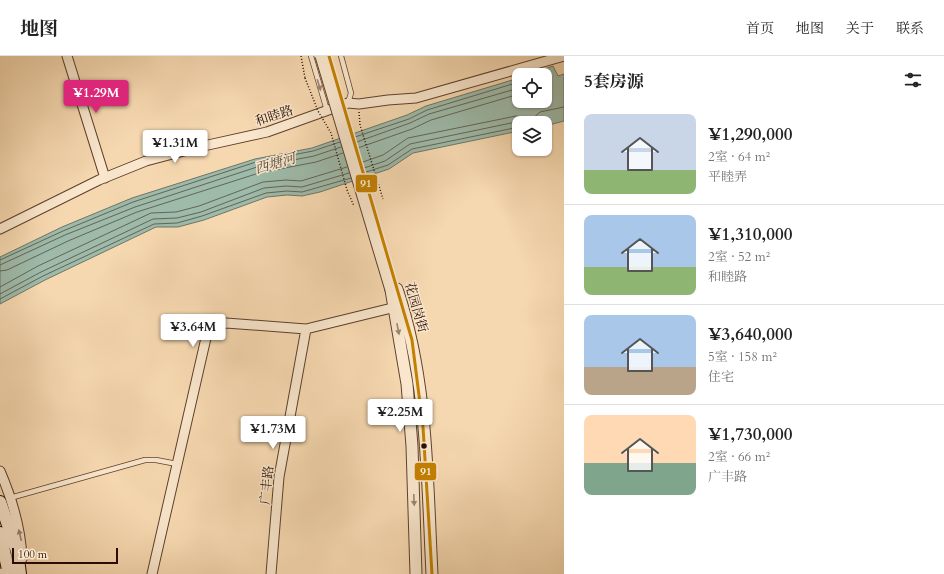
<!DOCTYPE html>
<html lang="zh">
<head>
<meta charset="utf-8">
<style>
	body { margin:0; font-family:Cardo,"Noto Serif SC",serif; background:#f6f6f6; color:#222; height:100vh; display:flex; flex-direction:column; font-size:15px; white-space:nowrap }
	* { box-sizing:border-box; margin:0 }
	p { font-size:13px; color:#767676 }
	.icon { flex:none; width:22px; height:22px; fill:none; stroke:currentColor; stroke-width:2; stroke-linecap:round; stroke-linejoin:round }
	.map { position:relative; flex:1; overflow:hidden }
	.panel { display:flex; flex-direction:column; background:#fff; width:380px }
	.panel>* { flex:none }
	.fabs { position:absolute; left:512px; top:12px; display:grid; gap:8px }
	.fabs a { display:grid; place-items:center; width:40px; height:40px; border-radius:8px; background:#fff; box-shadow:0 1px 3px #0004; font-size:20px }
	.scale { position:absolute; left:12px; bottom:10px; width:106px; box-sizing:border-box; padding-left:4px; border:2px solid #2a0d00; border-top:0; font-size:11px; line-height:14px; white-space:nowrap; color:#2a0d00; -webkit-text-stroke:3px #f9e6cc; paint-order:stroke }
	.price { position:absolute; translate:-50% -34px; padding:0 9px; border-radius:4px; background:#fff; color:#222; font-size:13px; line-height:26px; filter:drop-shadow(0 1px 2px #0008) }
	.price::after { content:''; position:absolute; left:50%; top:24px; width:12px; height:9px; margin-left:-6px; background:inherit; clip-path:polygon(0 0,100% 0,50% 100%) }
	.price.current { background:#db2777; color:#fff }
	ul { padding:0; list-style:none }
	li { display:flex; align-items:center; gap:12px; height:100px; padding:0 20px }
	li+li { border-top:1px solid #e0e0e0 }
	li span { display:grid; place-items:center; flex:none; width:112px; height:80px; border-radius:8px; color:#555 }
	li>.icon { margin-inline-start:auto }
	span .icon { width:48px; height:48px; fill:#fffc; stroke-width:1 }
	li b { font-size:17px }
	h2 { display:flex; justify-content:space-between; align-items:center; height:48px; padding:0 20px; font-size:17px }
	header { display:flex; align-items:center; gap:24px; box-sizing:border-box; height:56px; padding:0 20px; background:#fff; border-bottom:1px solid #e0e0e0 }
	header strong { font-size:19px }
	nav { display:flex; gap:22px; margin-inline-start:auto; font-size:14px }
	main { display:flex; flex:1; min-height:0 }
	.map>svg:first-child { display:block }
	.water { fill:#9dbaaa; stroke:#6f7566 }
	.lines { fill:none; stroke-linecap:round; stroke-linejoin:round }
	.shore { stroke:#646455; stroke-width:1 }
	.service-casing { stroke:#5d402c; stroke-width:6 }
	.minor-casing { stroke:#5d402c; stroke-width:11 }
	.tertiary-casing { stroke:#5d402c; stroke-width:13 }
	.secondary-casing { stroke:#2a0d00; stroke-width:14 }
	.path { stroke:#2a0d00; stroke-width:1.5; stroke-dasharray:1 2; stroke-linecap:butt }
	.service { stroke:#f9e6cc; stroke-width:4.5 }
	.minor { stroke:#f9e6cc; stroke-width:9 }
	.tertiary { stroke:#f9e6cc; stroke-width:11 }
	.secondary { stroke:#f9e6cc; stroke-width:12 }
	.tertiary-bridge-casing { stroke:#5d402c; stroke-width:13; stroke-linecap:butt }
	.path-bridge { stroke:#2a0d00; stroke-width:1.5; stroke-dasharray:1 2; stroke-linecap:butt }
	.tertiary-bridge { stroke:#f9e6cc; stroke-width:11 }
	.bus-1-casing { stroke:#f9e6cc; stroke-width:6 }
	.bus-1 { stroke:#c48000; stroke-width:3 }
	.oneway { fill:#9c8470 }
	.bus-dot { fill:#2a0d00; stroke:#f9e6cc; stroke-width:1.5 }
	.labels { text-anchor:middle; stroke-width:3; stroke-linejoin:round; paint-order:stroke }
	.street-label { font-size:13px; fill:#2a0d00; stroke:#f9e6cc }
	.water-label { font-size:14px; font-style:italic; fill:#524a3c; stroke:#f9e6cc }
	.line-badge { stroke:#f9e6cc; stroke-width:1.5 }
	.badge-label { font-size:11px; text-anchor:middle; font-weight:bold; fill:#fff }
</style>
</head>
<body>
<header>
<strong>地图</strong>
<nav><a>首页</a><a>地图</a><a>关于</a><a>联系</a></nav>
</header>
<main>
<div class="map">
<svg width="564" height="518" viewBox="0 0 564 518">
	<rect width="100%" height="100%" fill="#f6d8b0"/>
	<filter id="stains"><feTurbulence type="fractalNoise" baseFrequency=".005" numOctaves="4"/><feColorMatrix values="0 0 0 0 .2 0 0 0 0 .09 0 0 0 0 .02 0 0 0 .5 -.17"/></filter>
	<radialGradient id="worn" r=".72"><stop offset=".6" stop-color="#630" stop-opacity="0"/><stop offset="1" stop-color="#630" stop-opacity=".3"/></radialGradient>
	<path class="water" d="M553 10 558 20 564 18V65L545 70V67H519V75L413 97 389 113 320 136 302 140 287 139 267 141 204 164 178 171H156L45 224 0 248V201L62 171 132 142 255 103 312 92 407 59 426 50 519 22V45H545V19H527Z"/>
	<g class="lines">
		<path class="shore" d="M352 82 409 63 427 54 519 26
			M354 87 410 67 429 58 519 32
			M355 93 412 73 431 64 519 38
			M360 107 383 99 408 82 516 60 522 61 530 65 540 56 564 51
			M361 113 385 105 410 88 516 66 522 67
			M363 117 388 109 412 93 519 71
			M0 204 63 175 133 146 256 106 313 95 340 86
			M0 209 65 179 135 151 257 111 314 100 341 91
			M0 215 7 214 68 185 137 156 259 117 316 106 343 97
			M0 231 38 210 151 157 176 156 199 150 263 126 286 124 301 125 347 111
			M0 238 41 216 153 163 177 162 201 156 264 132 286 130 302 131 349 117
			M0 243 43 220 154 168 177 167 202 160 266 137 287 135 302 136 351 122"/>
		<g class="service-casing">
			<path id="service" d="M311 0 326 51 330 54
				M341 0 351 37 348 47
				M10 442 145 404H156L177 408"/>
		</g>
		<g class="minor-casing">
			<path id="minor" d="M67 0 105 122
				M0 173 99 124 146 105 199 91 267 76 348 47 359 48 388 44 416 42 564 0
				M0 415C12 443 21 472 22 503
				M0 517 1 518
				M152 518 206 282 214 270 226 267 306 273 400 250
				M271 518 279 421 306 273"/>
		</g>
		<g class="tertiary-casing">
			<path id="tertiary" d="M397 233C428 324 427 422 432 518
				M391 234 407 328 412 390 416 518"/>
		</g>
		<g class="secondary-casing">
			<path id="secondary" d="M0 446 17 495 20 518
				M0 477 9 518"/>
		</g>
		<path class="path" d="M301 0 305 22
			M359 56 360 69 383 143
			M347 134 354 150"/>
		<use href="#service" class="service"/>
		<use href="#minor" class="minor"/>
		<use href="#tertiary" class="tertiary"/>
		<use href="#secondary" class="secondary"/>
		<g class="tertiary-bridge-casing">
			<path id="tertiary-bridge" d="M321 0 391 234"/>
		</g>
		<path class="path-bridge" d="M305 22 318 55 331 77 347 134"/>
		<use href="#tertiary-bridge" class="tertiary-bridge"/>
		<g class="bus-1-casing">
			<path id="bus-1" d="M329 0 412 284 423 371 432 518"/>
		</g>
		<use href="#bus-1" class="bus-1"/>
	</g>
	<defs><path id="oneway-solid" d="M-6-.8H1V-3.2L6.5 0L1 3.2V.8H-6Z"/></defs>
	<g class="oneway">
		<use href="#oneway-solid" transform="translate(319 29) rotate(73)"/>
		<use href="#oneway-solid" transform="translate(398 273) rotate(79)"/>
		<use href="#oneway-solid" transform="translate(414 444) rotate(88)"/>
		<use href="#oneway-solid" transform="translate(20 479) rotate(-103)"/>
	</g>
	<circle class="bus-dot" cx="424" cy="390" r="3.5"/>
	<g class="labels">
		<g class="street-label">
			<text transform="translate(274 59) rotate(-18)" y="5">和睦路</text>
			<text transform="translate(417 251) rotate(74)" y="5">花园岗街</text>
			<text transform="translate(266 429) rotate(-84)" y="5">广丰路</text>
		</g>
		<g class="water-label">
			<text transform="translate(275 107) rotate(-16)" y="5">西塘河</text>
		</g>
	</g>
	<g class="line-badge">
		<rect x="355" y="118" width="23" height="19" rx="4" fill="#c48000"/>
		<rect x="414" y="406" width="23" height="19" rx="4" fill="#c48000"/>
	</g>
	<g class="badge-label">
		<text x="366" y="131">91</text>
		<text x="426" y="419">91</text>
	</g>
	<rect width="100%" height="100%" filter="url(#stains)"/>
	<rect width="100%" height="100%" fill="url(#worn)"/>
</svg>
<div class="fabs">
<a><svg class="icon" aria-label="locate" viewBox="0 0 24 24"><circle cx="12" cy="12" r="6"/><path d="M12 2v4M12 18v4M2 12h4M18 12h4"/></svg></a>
<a><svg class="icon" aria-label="layers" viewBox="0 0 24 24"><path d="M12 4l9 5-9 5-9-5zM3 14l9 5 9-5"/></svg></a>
</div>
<div class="scale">100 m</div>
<b class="price current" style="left:96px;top:58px">¥1.29M</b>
<b class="price" style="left:175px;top:108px">¥1.31M</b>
<b class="price" style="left:193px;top:292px">¥3.64M</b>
<b class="price" style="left:400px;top:377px">¥2.25M</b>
<b class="price" style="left:273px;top:394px">¥1.73M</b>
</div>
<section class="panel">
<h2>5套房源<svg class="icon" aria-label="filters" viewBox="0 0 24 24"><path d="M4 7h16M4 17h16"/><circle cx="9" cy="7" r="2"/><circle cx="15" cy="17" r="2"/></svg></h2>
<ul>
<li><span style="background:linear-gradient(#c9d6e8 70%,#8fb573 0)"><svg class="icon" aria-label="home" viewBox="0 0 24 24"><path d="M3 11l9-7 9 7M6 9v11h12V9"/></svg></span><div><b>¥1,290,000</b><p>2室 · 64 m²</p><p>平睦弄</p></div></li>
<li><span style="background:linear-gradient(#a9c7e8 65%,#8fb573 0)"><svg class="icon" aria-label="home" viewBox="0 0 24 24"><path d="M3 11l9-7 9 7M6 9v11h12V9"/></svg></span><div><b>¥1,310,000</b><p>2室 · 52 m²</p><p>和睦路</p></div></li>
<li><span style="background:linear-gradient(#a9c7e8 65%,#b9a48a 0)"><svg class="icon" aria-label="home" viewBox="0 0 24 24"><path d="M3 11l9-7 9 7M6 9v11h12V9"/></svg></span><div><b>¥3,640,000</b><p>5室 · 158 m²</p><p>住宅</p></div></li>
<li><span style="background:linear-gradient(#ffd9b3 60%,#7fa58c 0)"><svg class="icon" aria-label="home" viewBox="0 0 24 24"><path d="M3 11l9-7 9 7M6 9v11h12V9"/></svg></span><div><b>¥1,730,000</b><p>2室 · 66 m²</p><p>广丰路</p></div></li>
</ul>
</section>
</main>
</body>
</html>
